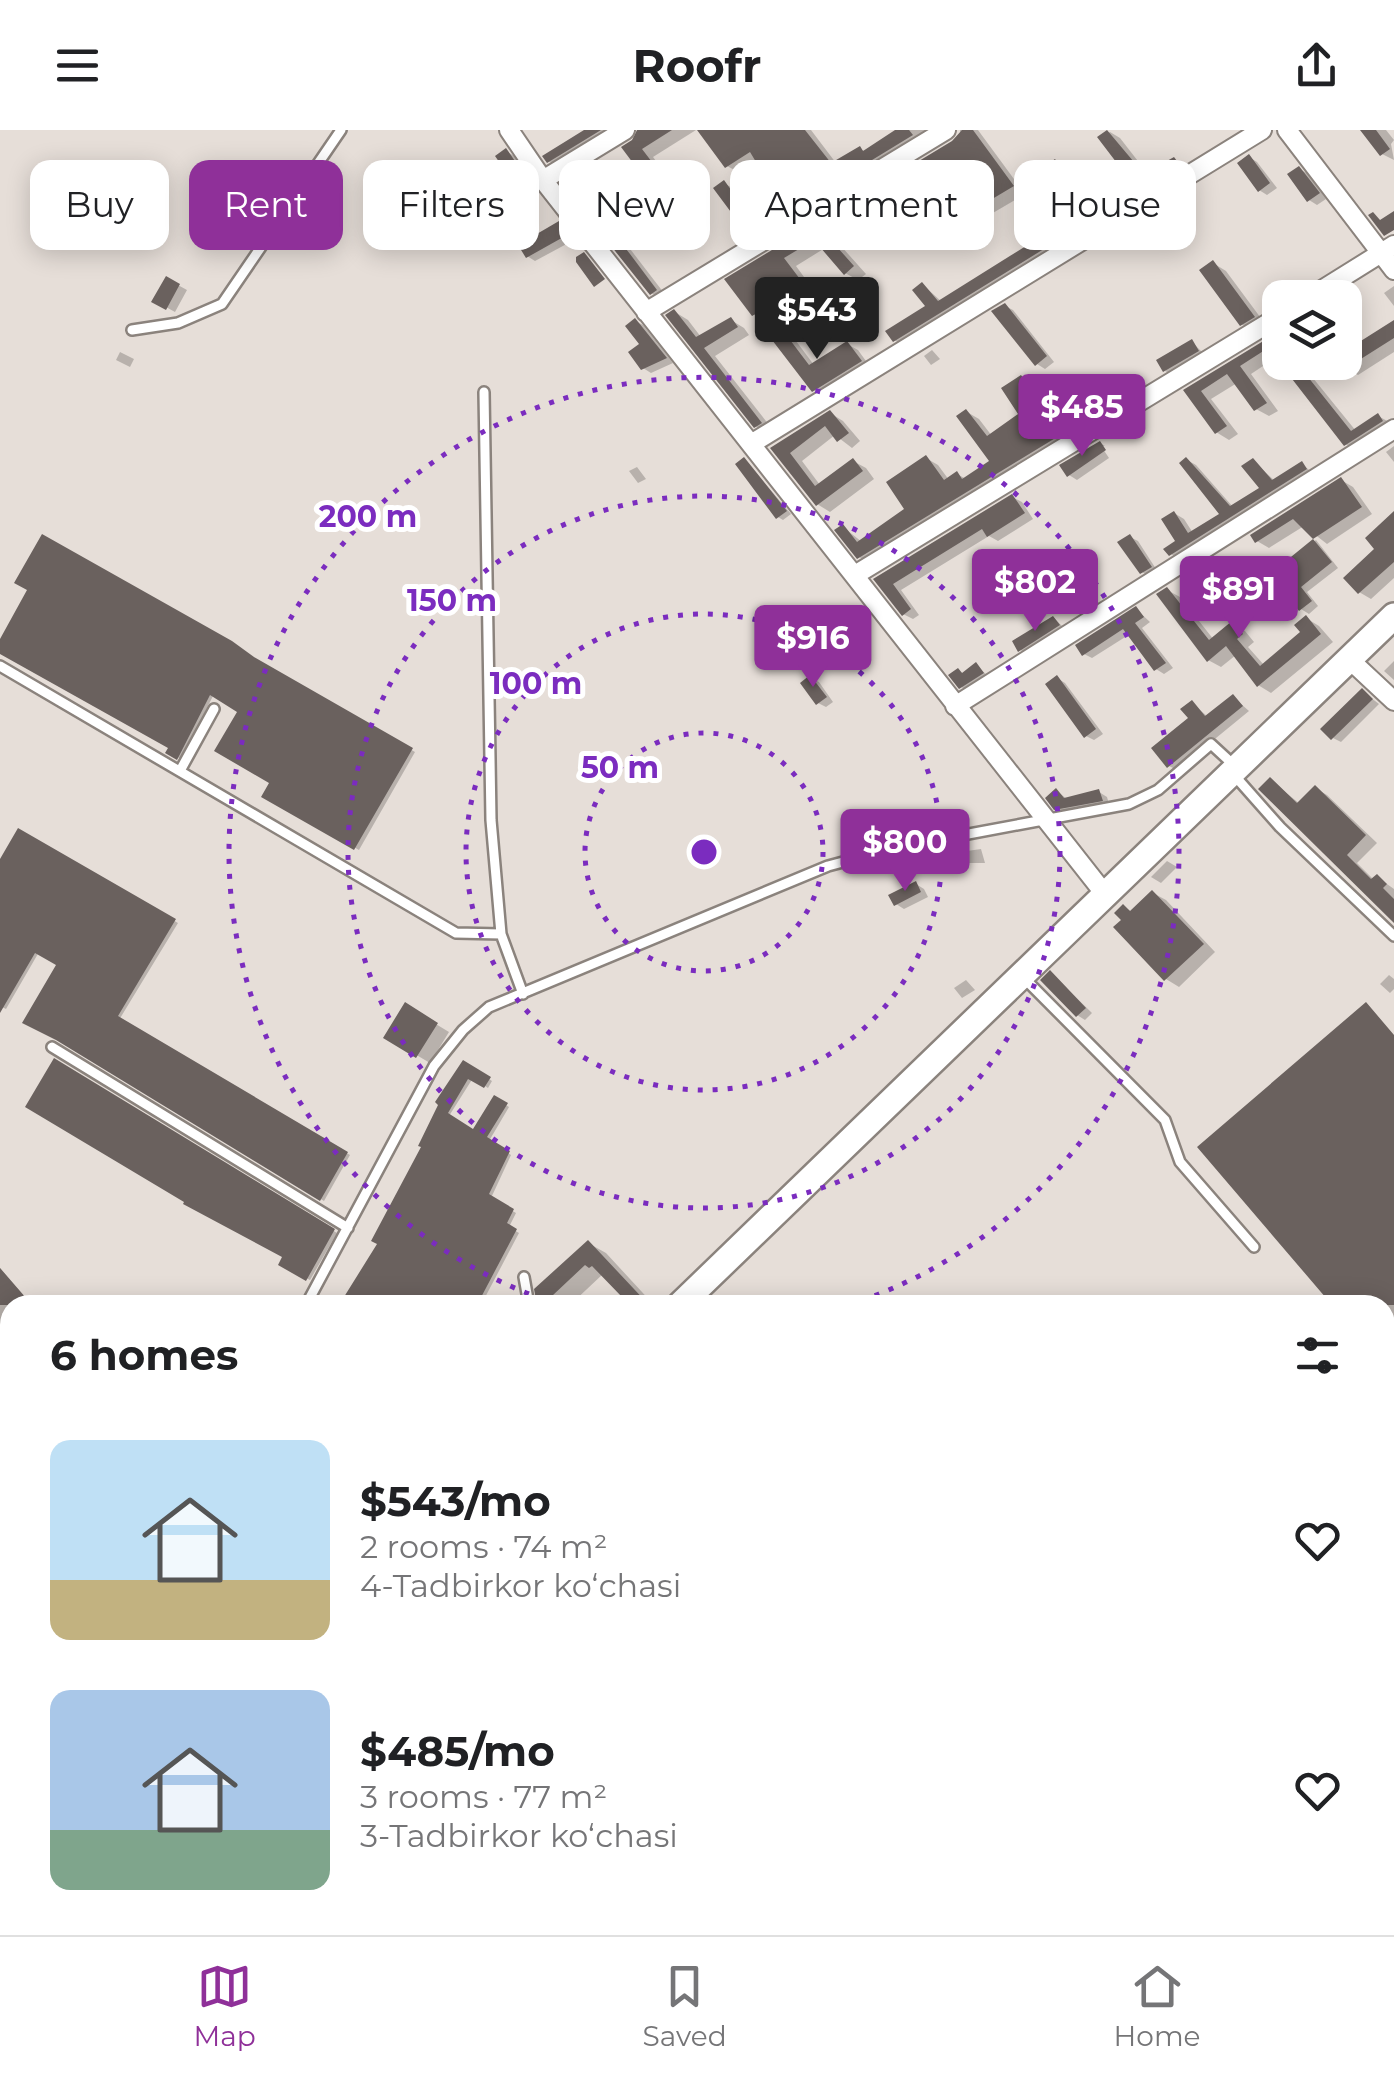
<!DOCTYPE html>
<html lang="en">
<head>
<meta charset="utf-8">
<style>
	body { margin:0; font-family:Montserrat,sans-serif; background:#f2f2f2; color:#202124; height:100vh; display:flex; flex-direction:column; font-size:38px; white-space:nowrap }
	* { box-sizing:border-box; margin:0 }
	p { font-size:32px; color:#757577 }
	.icon { flex:none; width:55px; height:55px; fill:none; stroke:currentColor; stroke-width:2; stroke-linecap:round; stroke-linejoin:round }
	.map { position:relative; flex:1; overflow:hidden }
	.side { position:absolute; left:0px; top:1165px; width:1395px; height:640px; display:flex; flex-direction:column; background:#fff; border-radius:30px 30px 0 0; box-shadow:0 5px 25px #0003 }
	.side>* { flex:none }
	.hud { position:absolute; left:30px; top:30px; width:1335px; height:90px; display:flex; gap:20px }
	.tools { position:absolute; left:1262px; top:150px; display:grid; gap:20px }
	.tools a { display:grid; place-items:center; width:100px; height:100px; border-radius:20px; background:#fff; box-shadow:0 5px 25px #0003; font-size:50px }
	.price { position:absolute; translate:-50% -85px; padding:0 22px; border-radius:10px; background:#8f3099; color:#fff; font-size:32px; line-height:65px; filter:drop-shadow(0 2px 5px #0008) }
	.price::after { content:''; position:absolute; left:50%; top:60px; width:30px; height:22px; margin-left:-15px; background:inherit; clip-path:polygon(0 0,100% 0,50% 100%) }
	.price.selected { background:#222; color:#fff }
	ul { padding:0; list-style:none }
	li { display:flex; align-items:center; gap:30px; height:250px; padding:0 50px }
	li span { display:grid; place-items:center; flex:none; width:280px; height:200px; border-radius:20px; color:#555 }
	li>.icon { margin-inline-start:auto }
	span .icon { width:120px; height:120px; fill:#fffc; stroke-width:1 }
	li b { font-size:42px }
	h2 { display:flex; justify-content:space-between; align-items:center; height:120px; padding:0 50px; font-size:42px }
	.chip { padding:0 35px; border-radius:20px; background:#fff; box-shadow:0 5px 25px #0003; font-size:35px; line-height:90px }
	.chip.selected { background:#8f3099; color:#fff }
	header { display:flex; justify-content:space-between; align-items:center; height:130px; padding:0 50px; background:#fff; font-size:45px; font-weight:700 }
	.tabs { display:flex; justify-content:space-around; align-items:center; height:140px; border-top:2px solid #e0e0e0; background:#fff; font-size:28px; color:#757577 }
	.tabs a { display:grid; justify-items:center; gap:5px }
	.tabs .selected { color:#8f3099 }
	.map>svg:first-child { display:block }
	.shadow { fill:#0003 }
	.lines { fill:none; stroke-linecap:round; stroke-linejoin:round }
	.canal { stroke:#bab38e; stroke-width:18 }
	.building { fill:#6a615e }
	.service-casing { stroke:#8b837d; stroke-width:14 }
	.minor-casing { stroke:#8b837d; stroke-width:22 }
	.secondary-casing { stroke:#8b837d; stroke-width:30 }
	.service { stroke:#fff; stroke-width:9 }
	.minor { stroke:#fff; stroke-width:18 }
	.secondary { stroke:#fff; stroke-width:25 }
	.ring { fill:none; stroke:#7b2cbf; stroke-width:5; stroke-dasharray:5 10 }
	.centre { fill:#7b2cbf; stroke:#fff; stroke-width:5 }
	.ring-label { font-size:30px; text-anchor:middle; font-weight:bold; fill:#7b2cbf; stroke:#fff; stroke-width:10; stroke-linejoin:round; paint-order:stroke }
</style>
</head>
<body>
<header><svg class="icon" aria-label="menu" viewBox="0 0 24 24"><path d="M4 6h16M4 12h16M4 18h16"/></svg>Roofr<svg class="icon" aria-label="share" viewBox="0 0 24 24"><path d="M12 15V3M7 8l5-5 5 5M5 13v7h14v-7"/></svg></header>
<div class="map">
<svg width="1394" height="1805" viewBox="0 0 1394 1805">
	<rect width="100%" height="100%" fill="#e6ded8"/>
	<path class="shadow" d="M588 0H629L562 39 548 31Z
		M640 0H696L653 27 666 44 657 50 643 43 634 12Z
		M700 0H811L836 33 860 19 866 22 896 0H946L832 69 819 61 807 42 782 57 769 50 759 32 740 43 727 36Z
		M960 0H978L1025 64 986 87 973 79 947 43 920 60 956 106 948 112 935 104 923 88 916 93 898 79 841 116 866 144 858 150 845 143 825 118 796 136 823 173 817 177 804 169 794 157 766 171 777 186 767 192 754 184 728 150 954 13 960 6Z
		M1363 0H1386L1394 10 1391 14 1394 30 1382 24Z
		M1110 2 1120 8 1148 44 1174 30 1189 42 905 216 894 210 928 177 923 155 942 172 1041 110 1061 54 1055 32 1066 38 1095 78 1124 59 1130 46 1101 8Z
		M506 21 514 26 534 55 525 58 517 53Z
		M1249 27 1257 32 1277 58 1267 65 1259 60Z
		M1299 39 1307 43 1326 69 1317 75 1309 70Z
		M572 50 584 56 611 93 605 96 593 89Z
		M647 53 660 61 666 70 654 78 641 71 635 61Z
		M724 53 737 61 757 88 789 70 802 78 763 111 750 103Z
		M559 94 567 99 574 110 535 131 527 126Z
		M612 104 624 111 667 167 663 170 651 163Z
		M1213 133 1226 141 1266 195 1254 202 1241 194Z
		M167 149 187 160 175 182 155 171Z
		M1394 156V176L1384 163Z
		M1345 171 1359 184 1345 193Z
		M1005 176 1013 180 1054 232 1045 239 1037 234Z
		M675 182 688 190 701 207 731 190 744 198 749 205 715 226 773 300 768 303 755 296Z
		M635 191 643 195 673 233 651 243 643 238 642 215Z
		M1394 193V222L1358 245 1345 238 1341 232H1345V211L1352 220Z
		M781 201 793 207 814 235 847 214 858 220 871 238 825 267 814 260Z
		M1280 204V229L1278 226 1251 244 1278 281 1269 286 1256 279 1237 253 1211 269 1238 304 1229 310 1216 302 1186 261Z
		M1192 212 1206 226 1173 245 1165 241Z
		M932 220 940 229 931 235 924 226Z
		M120 222 134 229 130 237 116 230Z
		M1283 232H1300L1356 301 1378 286 1391 293 1358 321 1345 314Z
		M1021 248 1033 255 1050 279 1062 270 1074 277 1090 300 871 434 859 427 843 397 862 412 908 380 926 328 938 335 949 350 957 344 966 349 993 332 967 282 979 289 992 306 1021 285Z
		M830 283 843 291 860 311 852 318 835 305 802 331 820 355 853 331 866 338 874 349 830 382 817 374 773 319Z
		M1100 313 1105 316H1101L1109 328 1077 350 1069 345Z
		M1394 316V332L1386 322Z
		M745 330 791 384 783 390 778 387Z
		M1187 330 1196 335 1233 377 1262 358 1253 331 1275 351 1302 334 1315 345 1180 430 1171 424 1178 412 1174 383 1184 389 1193 403 1222 384Z
		M637 337 646 349 638 353 629 341Z
		M1341 350 1353 357 1372 384 1327 414 1304 396 1269 418 1257 411Z
		M1012 367 1022 372 1033 389 998 411 989 406 901 460 919 485 913 489 903 484 876 450Z
		M1394 392V448L1371 469 1359 462 1378 419Z
		M1130 407 1138 411 1158 442 1150 447 1142 442Z
		M1316 410 1338 438 1307 462 1318 476 1309 484 1301 479 1273 445Z
		M1198 440 1211 448 1215 454 1208 459 1194 452 1189 446Z
		M1167 460 1180 467 1214 510 1232 494 1245 501 1254 512 1248 517 1264 535 1304 502 1306 488 1319 496 1333 512 1271 563 1258 555 1236 525 1221 537 1208 530Z
		M1136 479 1150 492 1142 498 1173 538 1164 544 1156 539 1130 504 1092 528 1084 524Z
		M1054 488 1066 500 1028 524 1020 520Z
		M0 514 258 532 415 622 359 720 265 666 272 652 240 581 214 564 181 629 168 622 171 617 0 521Z
		M1394 531V550L1384 541Z
		M976 535 990 548 969 561 961 557 958 541 965 544Z
		M810 548 819 552 833 572 826 577 818 573Z
		M1057 548 1065 553 1103 604 1094 610 1086 606Z
		M1362 561 1379 574 1341 612 1333 608Z
		M1233 567 1249 581 1177 640 1169 636 1192 589V573L1208 587Z
		M1270 650 1300 674 1315 658 1327 665 1377 713 1357 733 1374 750 1377 747 1394 759V790Z
		M1057 661 1068 670 1099 662 1107 667 1109 674 1065 683 1056 678Z
		M19 701 178 793 119 890 350 1025 324 1071 61 910 60 834 39 822 6 879 0 876V734Z
		M981 719 985 733H968L967 721Z
		M1167 731 1177 737 1161 753 1151 747Z
		M916 754 924 759 928 767 904 779 896 774Z
		M1153 763 1166 770 1215 822 1179 857 1166 849 1116 797 1124 790V777L1132 782Z
		M1051 843 1092 883 1085 890 1077 885Z
		M1389 845 1394 849V859L1390 863 1380 854Z
		M966 850 975 860 962 868 954 858Z
		M406 876 449 902 430 933 386 907Z
		M1394 906V1247L1385 1237V1175H1335Z
		M55 931 337 1103 310 1150 281 1134 285 1126Z
		M464 933 492 951 488 958 473 948 449 986 474 1002 495 968 509 977 489 1011 511 1025 491 1068 516 1083 509 1097 519 1103 481 1175H342L380 1113Z
		M588 1113 606 1123 654 1175H617L625 1167 603 1144 570 1175H540Z
		M0 1138 32 1175H10V1296L0 1285Z
		M108 1795H179L190 1805H99Z
		M449 1795H595L606 1805H460Z"/>
	<g class="lines">
		<path class="canal" d="M0 1563 10 1564
			M1134 1795 1140 1805"/>
	</g>
	<path class="building" d="M584 0H601L547 33 542 26Z
		M637 0H672L642 19 655 36 642 45 621 17 632 10Z
		M697 0H805L831 33 860 16 863 21 895 0H909L913 5 818 63 799 32 768 52 750 22 725 38Z
		M962 0H973L1014 56 972 81 938 34 908 52 945 98 934 106 912 80 901 87 888 71 829 108 854 136 844 145 814 110 784 128 812 165 802 171 784 148 755 164 766 178 752 186 724 149 952 11Z
		M1107 0 1144 44 1174 27 1180 35 893 212 885 201 925 176 912 160 922 152 938 171 1037 109 1033 103 1044 95 1029 73 1058 53 1045 36 1055 29 1090 78 1121 59 1116 52 1126 45 1097 7Z
		M1360 0H1376L1390 19 1380 26Z
		M506 18 528 50 525 52 515 55 495 26Z
		M1249 24 1270 53 1258 62 1237 33Z
		M1299 36 1320 63 1307 72 1287 44Z
		M572 47 602 86 591 91 562 53Z
		M724 50 751 88 782 69 789 67 795 77 748 105 713 58Z
		M1394 81V100L1384 106 1368 85 1373 82 1380 90Z
		M559 91 567 105 526 128 518 115Z
		M612 101 630 124 657 160 650 165 604 107Z
		M584 122 605 149 594 157 576 132V127Z
		M1213 130 1255 187 1240 196 1199 140Z
		M166 146 180 154 166 180 151 172Z
		M1005 173 1047 226 1035 236 991 181Z
		M674 179 696 207 731 187 738 197 704 218 762 293 754 298 665 185Z
		M635 188 667 228 641 240 628 222 639 214 625 196Z
		M1394 190V208L1345 239V221Z
		M781 198 809 235 847 211 862 231 812 262 769 206Z
		M1280 201V232H1296L1351 301 1378 283 1383 291 1344 316 1268 218 1240 236 1267 273 1254 281 1227 244 1201 261 1227 296 1215 304 1183 260Z
		M1192 209 1199 221 1163 242 1156 230Z
		M1021 245 1045 279 1061 267 1080 293 857 429 834 400 843 394 857 412 904 379 886 352 926 325 944 350 957 341 962 349 989 331 956 286 966 279 987 306 1018 284 1001 258Z
		M830 280 849 303 837 312 825 296 790 323 815 356 853 328 863 341 816 376 770 318Z
		M1100 311 1106 320 1067 347 1059 335Z
		M744 327 787 381 776 389 735 334Z
		M1186 327 1230 376 1259 358 1241 336 1253 328 1272 350 1302 331 1307 339 1169 426 1163 419 1175 411 1161 389 1174 381 1188 403 1219 384 1179 333Z
		M1341 347 1362 377 1313 409 1293 389 1255 413 1250 405Z
		M1012 364 1025 383 987 407 982 399 893 454 911 479 902 486 873 449Z
		M1394 381V432L1358 464 1343 448 1374 419 1365 408Z
		M42 404 232 511 254 527 413 618 354 720 261 667 269 653 214 621 237 582 210 565 177 630 165 623 168 618 0 524V509L27 460 14 453Z
		M1130 404 1152 437 1140 444 1117 412Z
		M1313 409 1332 432 1301 457 1312 471 1299 481 1270 444Z
		M1167 457 1209 510 1232 491 1243 504 1237 509 1260 536 1300 502 1294 495 1306 485 1321 504 1257 557 1226 516 1207 532 1156 464Z
		M1136 476 1144 487 1135 493 1166 533 1154 541 1123 499 1082 526 1075 515Z
		M1053 486 1060 495 1018 522 1012 511Z
		M976 532 984 543 959 559 948 545 958 538 962 543Z
		M810 545 827 567 816 575 800 553Z
		M1057 545 1096 599 1084 608 1045 554Z
		M1362 558 1373 569 1331 610 1320 599Z
		M1233 564 1243 576 1167 638 1151 618 1188 588 1180 579 1192 570 1205 586Z
		M1270 647 1297 673 1315 655 1366 705 1347 725 1371 749 1377 744 1387 754 1383 758 1394 769V793L1258 659Z
		M1056 658 1064 668 1099 659 1103 671 1054 680 1045 668Z
		M18 698 176 789 118 886 348 1022 320 1071 56 910 22 893 56 835 35 823 0 883V729Z
		M916 751 921 762 894 776 888 765Z
		M1152 760 1204 814 1164 851 1113 797 1121 790 1114 783 1123 774 1130 781Z
		M1050 840 1086 878 1076 887 1040 850Z
		M405 872 438 893 416 928 383 908Z
		M1366 872 1394 905V1175H1332L1197 1017Z
		M54 928 335 1099 306 1151 278 1135 282 1127 183 1074 184 1072 25 977Z
		M463 930 491 947 484 958 468 949 448 983 473 999 494 965 508 973 487 1007 510 1021 489 1064 514 1079 507 1093 517 1099 477 1175H339L377 1114 371 1111 421 1017 418 1016 438 975 435 972Z
		M588 1110 649 1175H614L622 1167 592 1136 589 1138 585 1135 552 1166 555 1169 549 1175H537L534 1159Z
		M0 1138 32 1175H0Z"/>
	<g class="lines">
		<g class="service-casing">
			<path id="service" d="M132 200 178 193 222 174 341 0
				M484 262 491 690 501 804
				M0 536 456 803 501 804 523 864
				M181 639 214 579
				M1234 645 1280 697 1394 806
				M1022 846 1165 990 1180 1032 1254 1117
				M52 917 348 1098
				M524 1147 529 1175
				M306 1175 434 936 463 900 489 877 828 736 899 717 1129 674 1158 660 1211 614 1236 637
				M0 1594 10 1595
				M1105 1795 1111 1805
				M1182 1795 1187 1805
				M658 1805 661 1795
				M888 1805 897 1795
				M1036 1805 1046 1795"/>
		</g>
		<g class="minor-casing">
			<path id="minor" d="M509 0 543 50 1104 763
				M1287 0 1394 140
				M543 50 625 0
				M1309 168 1394 115
				M646 182 946 0
				M751 314 1262 0
				M855 445 1280 186
				M1349 529 1394 571
				M955 576 1394 299
				M41 1805 51 1795"/>
		</g>
		<g class="secondary-casing">
			<path id="secondary" d="M680 1175 1394 486
				M0 1517 10 1518"/>
		</g>
		<use href="#service" class="service"/>
		<use href="#minor" class="minor"/>
		<use href="#secondary" class="secondary"/>
	</g>
	<g class="ring">
		<circle cx="704" cy="722" r="119"/>
		<circle cx="704" cy="722" r="238"/>
		<circle cx="704" cy="722" r="356"/>
		<path d="M557 1174A475 475 0 1 1 851 1174"/>
	</g>
	<circle cx="704" cy="722" r="15" class="centre"/>
	<g class="ring-label">
		<text x="368" y="397">200 m</text>
		<text x="452" y="481">150 m</text>
		<text x="536" y="564">100 m</text>
		<text x="620" y="648">50 m</text>
	</g>
</svg>
<div class="tools">
<a><svg class="icon" aria-label="layers" viewBox="0 0 24 24"><path d="M12 4l9 5-9 5-9-5zM3 14l9 5 9-5"/></svg></a>
</div>
<b class="price selected" style="left:817px;top:232px">$543</b>
<b class="price" style="left:1082px;top:329px">$485</b>
<b class="price" style="left:1035px;top:504px">$802</b>
<b class="price" style="left:1239px;top:511px">$891</b>
<b class="price" style="left:813px;top:560px">$916</b>
<b class="price" style="left:905px;top:764px">$800</b>
<div class="hud">
<a class="chip">Buy</a>
<a class="chip selected">Rent</a>
<a class="chip">Filters</a>
<a class="chip">New</a>
<a class="chip">Apartment</a>
<a class="chip">House</a>
</div>
<section class="side">
<h2>6 homes<svg class="icon" aria-label="filters" viewBox="0 0 24 24"><path d="M4 7h16M4 17h16"/><circle cx="9" cy="7" r="2"/><circle cx="15" cy="17" r="2"/></svg></h2>
<ul>
<li><span style="background:linear-gradient(#bfe0f5 70%,#c2b280 0)"><svg class="icon" aria-label="home" viewBox="0 0 24 24"><path d="M3 11l9-7 9 7M6 9v11h12V9"/></svg></span><div><b>$543/mo</b><p>2 rooms · 74 m²</p><p>4-Tadbirkor koʻchasi</p></div><svg class="icon" aria-label="heart" viewBox="0 0 24 24"><path d="M12 20l-8-8c-3-5 5-10 8-4 3-6 11-1 8 4z"/></svg></li>
<li><span style="background:linear-gradient(#a9c7e8 70%,#7fa58c 0)"><svg class="icon" aria-label="home" viewBox="0 0 24 24"><path d="M3 11l9-7 9 7M6 9v11h12V9"/></svg></span><div><b>$485/mo</b><p>3 rooms · 77 m²</p><p>3-Tadbirkor koʻchasi</p></div><svg class="icon" aria-label="heart" viewBox="0 0 24 24"><path d="M12 20l-8-8c-3-5 5-10 8-4 3-6 11-1 8 4z"/></svg></li>
</ul>
</section>
</div>
<nav class="tabs">
<a class="selected"><svg class="icon" aria-label="map" viewBox="0 0 24 24"><path d="M3 6l6-2 6 2 6-2v14l-6 2-6-2-6 2zM9 4v14M15 6v14"/></svg>Map</a>
<a><svg class="icon" aria-label="saved" viewBox="0 0 24 24"><path d="M7 4h10v16l-5-4-5 4z"/></svg>Saved</a>
<a><svg class="icon" aria-label="home" viewBox="0 0 24 24"><path d="M3 11l9-7 9 7M6 9v11h12V9"/></svg>Home</a>
</nav>
</body>
</html>
